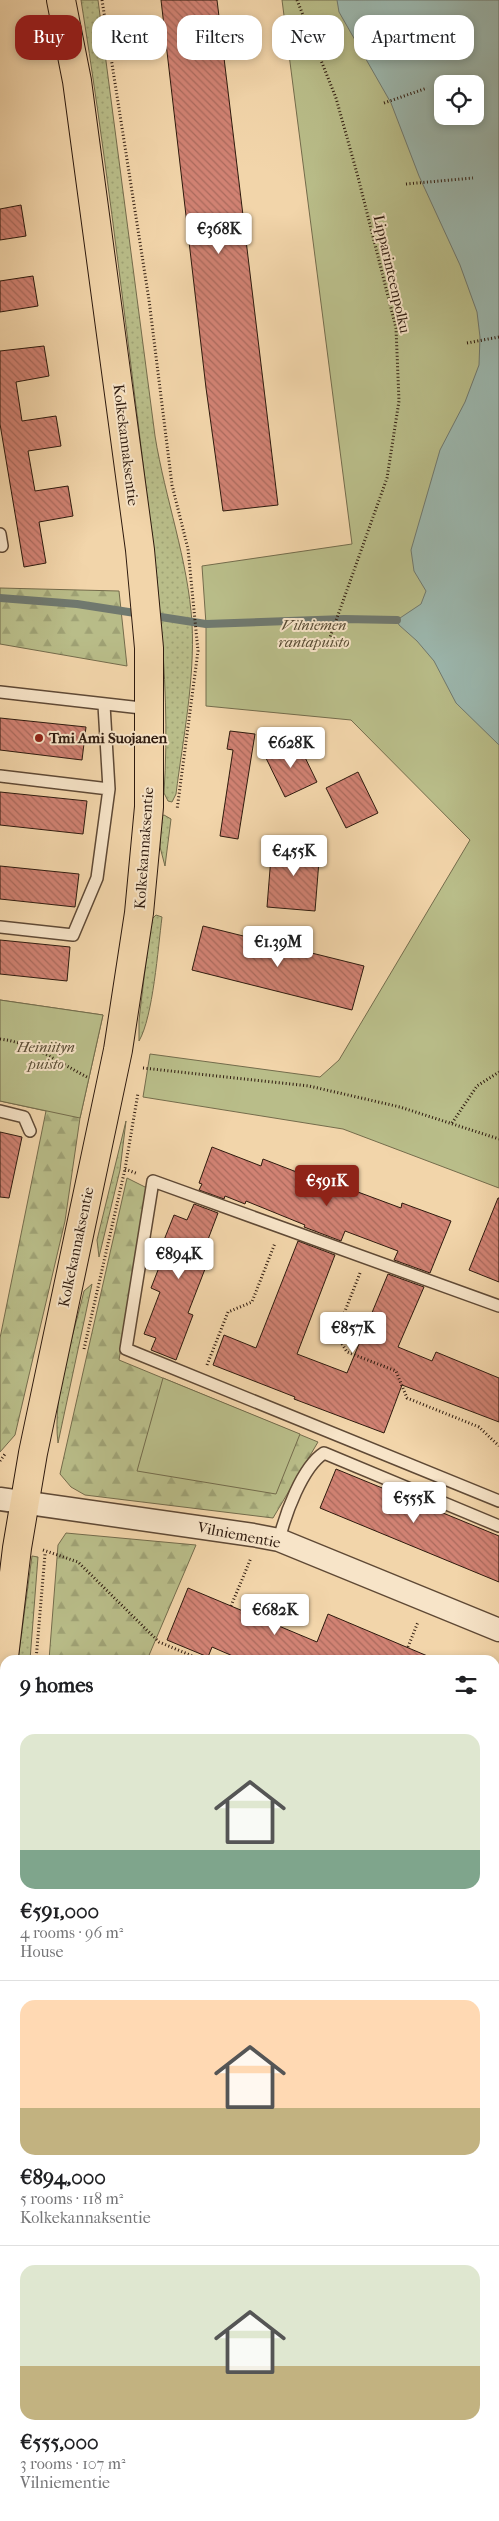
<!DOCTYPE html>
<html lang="en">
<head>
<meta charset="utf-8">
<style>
	body { margin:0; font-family:"IM FELL French Canon",serif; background:#f2f2f2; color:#202124; height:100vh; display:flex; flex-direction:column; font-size:19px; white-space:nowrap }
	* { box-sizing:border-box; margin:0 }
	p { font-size:16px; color:#757577 }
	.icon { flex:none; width:28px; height:28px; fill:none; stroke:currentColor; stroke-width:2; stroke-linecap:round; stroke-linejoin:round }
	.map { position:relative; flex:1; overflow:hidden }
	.drawer { position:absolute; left:0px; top:1655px; width:500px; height:866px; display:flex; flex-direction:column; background:#fff; border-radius:15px 15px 0 0; box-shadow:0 2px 8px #0003 }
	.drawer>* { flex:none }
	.hud { position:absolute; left:15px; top:15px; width:470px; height:45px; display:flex; gap:10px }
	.fabs { position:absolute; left:434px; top:75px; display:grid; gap:10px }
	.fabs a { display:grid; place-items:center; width:50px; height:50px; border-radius:10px; background:#fff; box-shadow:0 2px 8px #0003; font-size:25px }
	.price { position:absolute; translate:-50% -42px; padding:0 11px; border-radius:5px; background:#fff; color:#222; font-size:16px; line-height:32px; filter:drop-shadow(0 1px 2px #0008) }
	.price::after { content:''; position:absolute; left:50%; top:30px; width:15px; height:11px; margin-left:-8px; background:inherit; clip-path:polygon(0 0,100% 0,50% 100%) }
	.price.selected { background:#8f2418; color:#fff }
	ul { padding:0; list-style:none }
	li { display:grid; align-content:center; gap:10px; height:265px; padding:0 20px }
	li+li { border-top:1px solid #e0e0e0 }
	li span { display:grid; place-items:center; height:155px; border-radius:15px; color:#555 }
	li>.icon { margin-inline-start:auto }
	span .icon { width:90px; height:90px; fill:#fffc; stroke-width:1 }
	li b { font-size:21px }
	h2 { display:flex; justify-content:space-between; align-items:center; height:60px; padding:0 20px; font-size:21px }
	.tag { padding:0 18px; border-radius:15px; background:#fff; box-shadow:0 2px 8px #0003; font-size:18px; line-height:45px }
	.tag.selected { background:#8f2418; color:#fff }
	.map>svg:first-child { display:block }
	.grass { fill:url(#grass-dots); stroke:#746c4c }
	.forest { fill:url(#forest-firs); stroke:#746c4c }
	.green { fill:#b9bd89; stroke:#746c4c; fill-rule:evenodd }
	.water { fill:#9cb8af; stroke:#70796f; fill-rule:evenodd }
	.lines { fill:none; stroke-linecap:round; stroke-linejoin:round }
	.stream { stroke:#70796f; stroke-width:8 }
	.building { fill:url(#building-back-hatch); stroke:#2e1a0e }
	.lane-casing { stroke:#5f4935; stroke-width:14 }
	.street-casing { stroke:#5f4935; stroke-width:25 }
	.primary-casing { stroke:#2e1a0e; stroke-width:30 }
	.path { stroke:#2e1a0e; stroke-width:3; stroke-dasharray:1 2.5; stroke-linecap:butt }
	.lane { stroke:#f7e4c8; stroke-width:11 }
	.street { stroke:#f7e4c8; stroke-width:22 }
	.primary { stroke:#f2d5aa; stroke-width:28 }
	.poi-dot { fill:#8f2418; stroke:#f7e4c8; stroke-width:2 }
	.labels { text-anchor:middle; stroke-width:4; stroke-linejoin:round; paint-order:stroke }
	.street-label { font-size:15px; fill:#2e1a0e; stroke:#f7e4c8 }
	.park-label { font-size:15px; font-style:italic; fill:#584b33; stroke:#f7e4c8 }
	.poi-label { font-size:15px; font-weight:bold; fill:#2e1a0e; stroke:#f7e4c8; text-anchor:start }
</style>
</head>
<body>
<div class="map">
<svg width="499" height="2521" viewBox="0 0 499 2521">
	<defs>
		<pattern id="grass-dots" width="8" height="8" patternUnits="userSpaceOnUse" patternTransform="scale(1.25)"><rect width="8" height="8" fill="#b9bd89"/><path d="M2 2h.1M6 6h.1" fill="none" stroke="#9fa275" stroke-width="1.8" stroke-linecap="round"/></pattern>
		<pattern id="forest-firs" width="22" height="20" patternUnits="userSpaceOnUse" patternTransform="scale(1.25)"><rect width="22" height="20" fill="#b9bd89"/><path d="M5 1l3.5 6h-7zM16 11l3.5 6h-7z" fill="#9fa275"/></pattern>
		<pattern id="building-back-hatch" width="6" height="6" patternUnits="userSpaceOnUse" patternTransform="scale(1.25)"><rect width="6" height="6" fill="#d18273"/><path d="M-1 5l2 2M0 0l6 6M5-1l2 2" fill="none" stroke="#aa6a5d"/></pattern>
	</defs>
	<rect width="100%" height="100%" fill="#f2d5aa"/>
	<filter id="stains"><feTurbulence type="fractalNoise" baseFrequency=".004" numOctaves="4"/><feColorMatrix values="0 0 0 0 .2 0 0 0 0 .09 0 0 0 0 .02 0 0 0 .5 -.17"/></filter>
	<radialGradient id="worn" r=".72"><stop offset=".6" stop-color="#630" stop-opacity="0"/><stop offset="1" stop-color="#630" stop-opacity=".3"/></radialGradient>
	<path class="grass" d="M81 0H98L155 436C165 498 188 560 192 623 195 680 183 738 176 794L172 802 168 801 164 793C172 672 153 550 139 430 121 286 104 143 81 0Z
		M164 815 171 819 165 866 160 847 161 816Z
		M156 915 162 917C158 948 153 1017 139 1041V1020L151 920Z
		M126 1121 120 1170 99 1257 97 1240Z
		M92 1284 58 1443C52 1395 73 1338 84 1291Z
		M32 1556 38 1557 30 1660H18Z
		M5 1802V2113L3 2114 0 2112V1899Z"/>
	<path class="forest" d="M0 588 119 591 127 666 0 644Z
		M0 1000 103 1015 80 1118 65 1221 15 1435 0 1452V1338L46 1111 0 1101Z
		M127 1178 147 1188 119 1360 318 1442 273 1518 85 1495 71 1487 60 1474Z
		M66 1533 196 1545 147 1660H49L58 1545Z
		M495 2091 499 2112V2183L495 2193Z"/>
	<path class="green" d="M282 0H499V1188L343 1129 143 1097 150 1054 320 1077 339 1060 470 840 351 720 206 706V624L202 566 352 544ZM442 84H475V116H442Z
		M0 1000 103 1015 80 1118 0 1101Z
		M163 1378 300 1434 276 1494 137 1471Z
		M495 1933 499 1934V1974L495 1972Z"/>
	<path class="water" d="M337 0H499V745L456 703 434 661 417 641 399 625 397 620 421 604 426 591 414 571 411 550 440 450 465 402 479 365 480 337 477 312 460 265 419 176 391 103 339 12ZM442 84H475V116H442Z"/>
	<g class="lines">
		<path class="stream" d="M0 598 77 604 206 624 344 619 397 620"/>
	</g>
	<path class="building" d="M161 0H217L278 505 223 511 206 388Z
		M21 205 26 236 0 240V209Z
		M33 276 38 306 0 312V281Z
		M44 346 49 376 16 382 22 421 56 416 61 446 28 451 35 491 68 486 73 516 39 522 46 563 24 567 0 424V351Z
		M0 718 86 727 82 760 0 750Z
		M230 731 255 734 238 839 220 836 233 750 227 749Z
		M297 741 317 782 285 797 265 756Z
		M358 772 378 813 346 828 326 788Z
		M0 792 87 801 83 834 0 825Z
		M272 844 320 848 315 911 267 907Z
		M0 866 79 874 75 907 0 899Z
		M203 926 364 966 352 1010 192 970Z
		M0 940 70 947 67 981 0 974Z
		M0 1132 22 1137 9 1198 0 1197Z
		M212 1147 261 1166 263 1159 338 1188 339 1185 401 1208 402 1203 451 1221 430 1273 394 1260 398 1251 345 1231 341 1241 304 1227 305 1225 246 1201 245 1204 225 1196 224 1199 199 1190 202 1184 199 1183Z
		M498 1198H499V1282L469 1270Z
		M194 1204 218 1213 198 1266 205 1269 188 1313 193 1315 176 1360 151 1350 156 1338 144 1334 160 1292 151 1288 169 1242 164 1240 174 1215 187 1220Z
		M298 1241 335 1255 297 1354 347 1373 388 1274 424 1287 398 1347 432 1361 436 1352 499 1378V1422L402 1385 384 1433 294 1399 295 1397 213 1365 224 1335 256 1348Z
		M336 1469 499 1536V1582L320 1508Z
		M188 1588 317 1642 328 1614 437 1660H242L212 1647 208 1657 167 1640Z"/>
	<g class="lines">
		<g class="lane-casing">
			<path id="lane" d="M0 534 2 546
				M0 692 150 709
				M0 776 109 789
				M0 927 73 935 97 878 109 789 104 705
				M0 1111 24 1117 30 1131
				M499 1306 153 1181 126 1349 499 1501
				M279 1540C285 1515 302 1467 324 1453L499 1526
				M495 1697 499 1687
				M495 1909 499 1910
				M495 2304 499 2306"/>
		</g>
		<g class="street-casing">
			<path id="street" d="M0 1499 253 1535 279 1540 499 1630"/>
		</g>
		<g class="primary-casing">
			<path id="primary" d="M0 1690 17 1548 33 1453 118 1050 139 913 149 807V648L140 550 77 81 61 0"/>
		</g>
		<path class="path" d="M102 0 149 300 172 485 188 549 198 651 177 810
			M297 0 336 98 358 177 396 328 399 401 387 478 328 643
			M384 103 427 88
			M406 184 473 178
			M467 343 499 337
			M0 1039C33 1043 58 1062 87 1077
			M143 1068 309 1086 400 1107 499 1139
			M452 1123 477 1086 499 1072
			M125 1169 138 1174
			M360 1273 336 1334 347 1352 396 1371 407 1398 479 1427 499 1446
			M84 1349 125 1169 138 1093
			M207 1365 228 1312 252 1302 275 1243
			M0 1461 5 1454
			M43 1550 78 1562 159 1642 202 1660
			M231 1606 251 1558
			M408 1647 418 1622
			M36 1660 45 1554
			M495 2009 499 2010
			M0 2157 5 2158
			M495 2217 499 2208
			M0 2287 5 2229
			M0 2438 5 2436
			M115 2521V2516
			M157 2521 159 2516
			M369 2521 371 2516"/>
		<use href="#lane" class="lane"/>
		<use href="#street" class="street"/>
		<use href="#primary" class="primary"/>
	</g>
	<circle class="poi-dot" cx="39" cy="738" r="5"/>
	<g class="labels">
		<g class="street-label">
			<text transform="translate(392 274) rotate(77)" y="5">Lipparinteenpolku</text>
			<text transform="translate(126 445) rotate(83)" y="5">Kolkekannaksentie</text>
			<text transform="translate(144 848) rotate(-86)" y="5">Kolkekannaksentie</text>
			<text transform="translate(76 1247) rotate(-78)" y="5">Kolkekannaksentie</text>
			<text transform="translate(239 1535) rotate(11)" y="5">Vilniementie</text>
		</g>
		<g class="park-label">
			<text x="314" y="630">Vilniemen<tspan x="314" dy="17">rantapuisto</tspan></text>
			<text x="46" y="1052">Heiniityn<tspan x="46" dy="17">puisto</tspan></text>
		</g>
		<g class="poi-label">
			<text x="49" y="743">Tmi Ami Suojanen</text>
		</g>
	</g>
	<rect width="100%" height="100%" filter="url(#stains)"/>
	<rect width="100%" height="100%" fill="url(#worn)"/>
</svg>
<div class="fabs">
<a><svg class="icon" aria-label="locate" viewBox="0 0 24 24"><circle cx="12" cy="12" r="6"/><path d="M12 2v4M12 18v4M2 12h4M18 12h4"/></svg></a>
</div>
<b class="price" style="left:219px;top:255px">€368K</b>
<b class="price" style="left:291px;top:769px">€628K</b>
<b class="price" style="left:294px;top:877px">€455K</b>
<b class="price" style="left:278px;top:968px">€1.39M</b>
<b class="price selected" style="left:327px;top:1207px">€591K</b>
<b class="price" style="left:179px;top:1280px">€894K</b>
<b class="price" style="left:353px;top:1354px">€857K</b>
<b class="price" style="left:414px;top:1524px">€555K</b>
<b class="price" style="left:275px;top:1636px">€682K</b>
<div class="hud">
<a class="tag selected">Buy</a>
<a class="tag">Rent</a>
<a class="tag">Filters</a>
<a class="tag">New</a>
<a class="tag">Apartment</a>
</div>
<section class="drawer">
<h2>9 homes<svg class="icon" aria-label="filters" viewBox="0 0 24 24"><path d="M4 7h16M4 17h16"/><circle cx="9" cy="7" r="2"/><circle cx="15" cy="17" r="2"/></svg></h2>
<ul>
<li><span style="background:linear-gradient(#dfe7d0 75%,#7fa58c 0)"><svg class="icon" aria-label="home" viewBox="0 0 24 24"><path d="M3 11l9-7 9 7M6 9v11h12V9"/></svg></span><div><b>€591,000</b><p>4 rooms · 96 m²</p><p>House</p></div></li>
<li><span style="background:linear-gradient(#ffd9b3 70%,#c2b280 0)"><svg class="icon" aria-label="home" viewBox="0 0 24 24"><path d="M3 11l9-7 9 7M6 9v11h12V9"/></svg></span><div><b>€894,000</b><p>5 rooms · 118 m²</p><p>Kolkekannaksentie</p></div></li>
<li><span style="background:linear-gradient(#dfe7d0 65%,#c2b280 0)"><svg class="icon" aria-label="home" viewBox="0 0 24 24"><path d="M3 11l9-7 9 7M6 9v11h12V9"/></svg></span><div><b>€555,000</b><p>3 rooms · 107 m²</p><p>Vilniementie</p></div></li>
</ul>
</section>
</div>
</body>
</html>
